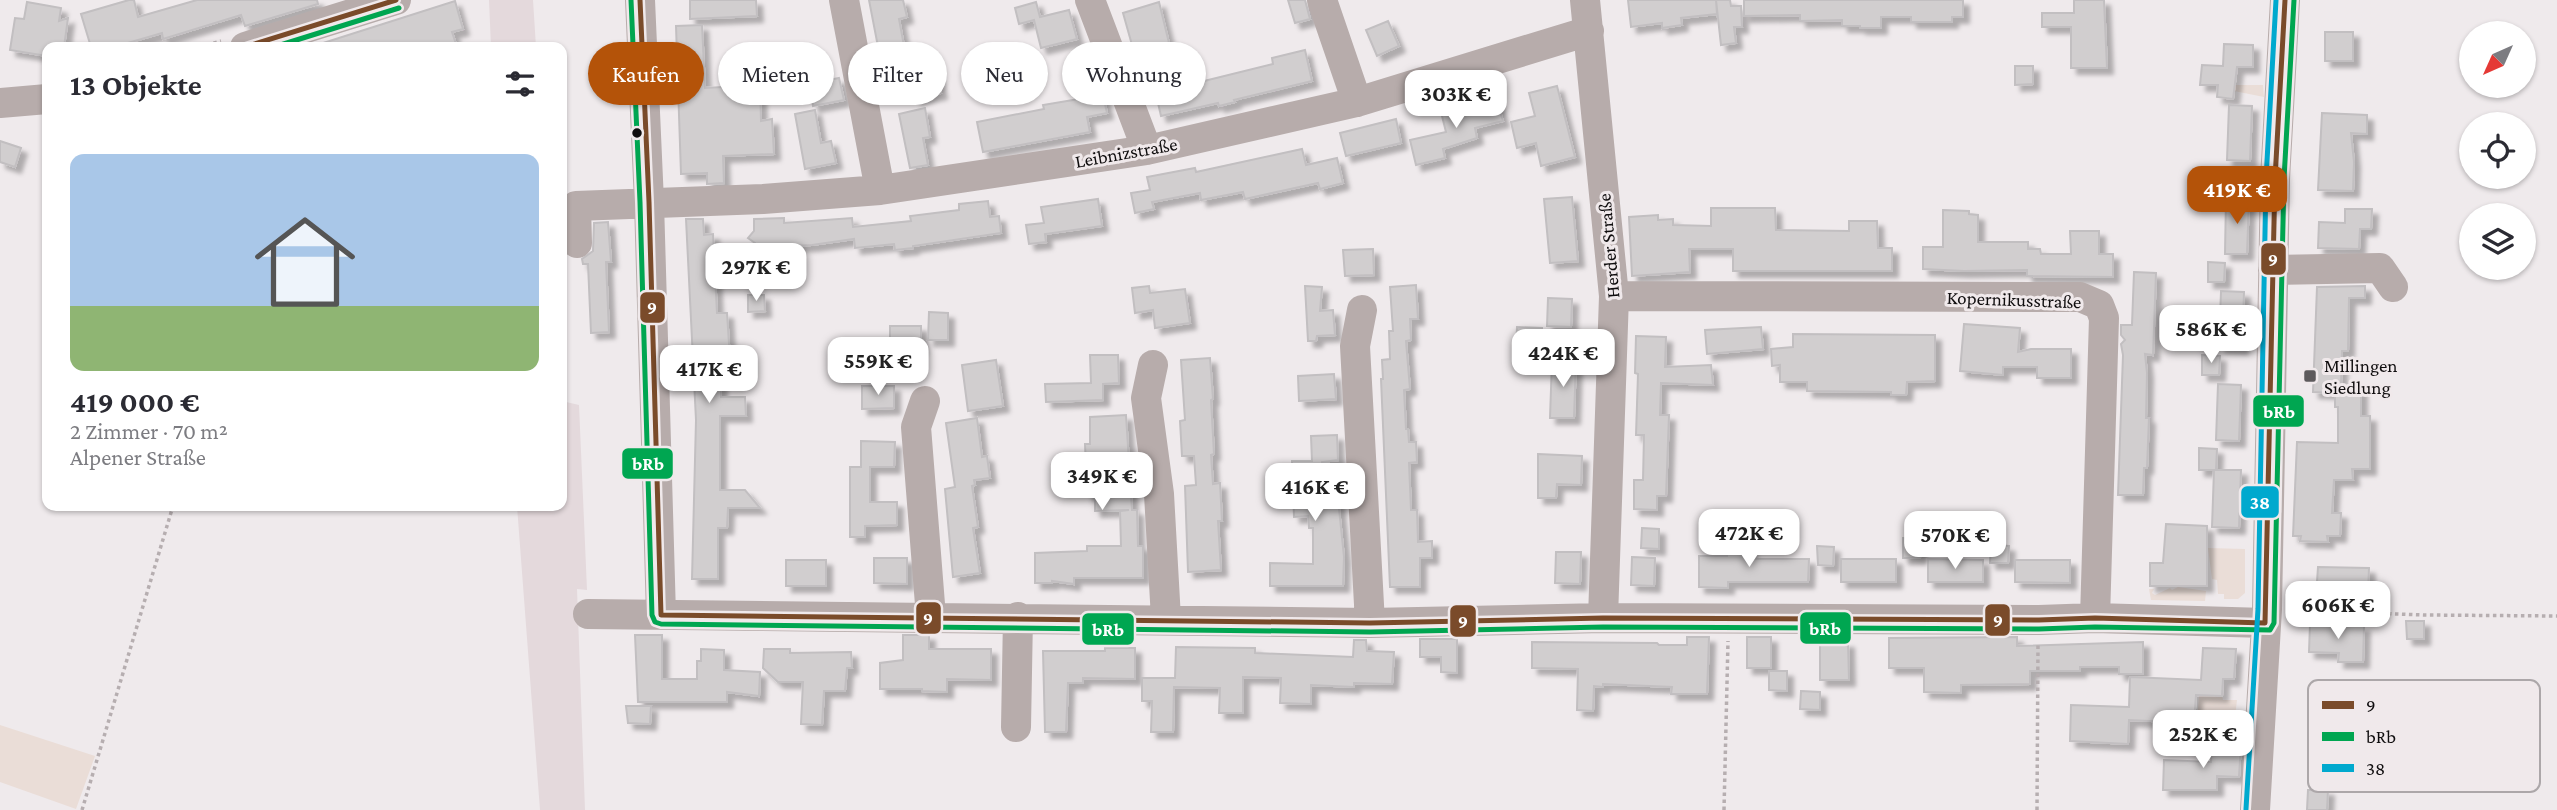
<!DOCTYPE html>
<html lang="de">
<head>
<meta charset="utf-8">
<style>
	body { margin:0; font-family:"Crimson Pro",serif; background:#f7f7f7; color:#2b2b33; height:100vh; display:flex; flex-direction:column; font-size:26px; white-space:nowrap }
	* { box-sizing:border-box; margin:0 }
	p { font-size:23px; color:#7c7c81 }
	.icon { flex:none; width:38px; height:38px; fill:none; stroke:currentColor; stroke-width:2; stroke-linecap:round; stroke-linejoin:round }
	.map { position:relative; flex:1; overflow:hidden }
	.drawer { position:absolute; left:42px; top:42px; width:525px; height:469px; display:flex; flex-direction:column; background:#fff; border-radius:14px; box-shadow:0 2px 5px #0004 }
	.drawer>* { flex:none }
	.guide { position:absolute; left:588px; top:42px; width:665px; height:63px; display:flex; gap:14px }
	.needle { width:46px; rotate:225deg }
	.tools { position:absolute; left:2459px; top:21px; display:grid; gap:14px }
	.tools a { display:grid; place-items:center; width:77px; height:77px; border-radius:50%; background:#fff; box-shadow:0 2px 5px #0004; font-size:35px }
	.price { position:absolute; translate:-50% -60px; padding:0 16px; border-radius:14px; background:#fff; color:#222; font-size:23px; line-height:46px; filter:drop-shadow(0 2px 4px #0008) }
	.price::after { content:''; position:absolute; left:50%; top:42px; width:21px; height:16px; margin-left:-10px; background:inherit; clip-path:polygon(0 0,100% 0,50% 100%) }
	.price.active { background:#b45309; color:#fff }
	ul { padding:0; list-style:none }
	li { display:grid; align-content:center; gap:14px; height:371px; padding:0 28px }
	li span { display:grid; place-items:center; height:217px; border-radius:14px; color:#555 }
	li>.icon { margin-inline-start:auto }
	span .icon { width:126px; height:126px; fill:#fffc; stroke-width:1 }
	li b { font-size:30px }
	h2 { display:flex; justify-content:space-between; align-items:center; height:84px; padding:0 28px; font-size:30px }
	.tag { padding:0 24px; border-radius:32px; background:#fff; box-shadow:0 2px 5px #0004; font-size:24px; line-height:63px }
	.tag.active { background:#b45309; color:#fff }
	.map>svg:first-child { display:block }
	.built { fill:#e4d9dc }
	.green { fill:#eaddd7 }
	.building { fill:#d1cecf; stroke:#c2bfc1; stroke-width:2; filter:url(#shadow) }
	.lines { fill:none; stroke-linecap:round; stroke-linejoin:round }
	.path { stroke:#b6aeb0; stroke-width:3.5; stroke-dasharray:3.5 3.5; stroke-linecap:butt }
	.minor { stroke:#b7acab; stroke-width:30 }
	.bus-1-casing { stroke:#f0e9eb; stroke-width:10 }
	.bus-2-casing { stroke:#f0e9eb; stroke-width:10 }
	.bus-3-casing { stroke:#f0e9eb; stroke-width:10 }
	.bus-1 { stroke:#7a4b2a; stroke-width:5 }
	.bus-2 { stroke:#00a651; stroke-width:5 }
	.bus-3 { stroke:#00a9ce; stroke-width:5 }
	.bus-dot { fill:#0f0d0e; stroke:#f0e9eb; stroke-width:2.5 }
	.poi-dot { fill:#5d5a5c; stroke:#f0e9eb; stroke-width:2.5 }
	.labels { text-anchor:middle; stroke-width:6; stroke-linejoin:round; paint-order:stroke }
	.street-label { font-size:19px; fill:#0f0d0e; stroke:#f0e9eb }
	.poi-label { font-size:19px; fill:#0f0d0e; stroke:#f0e9eb; text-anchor:start }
	.key { fill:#f0e9eb; stroke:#aca7a9; stroke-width:2 }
	.key-label { font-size:19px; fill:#0f0d0e }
	.line-badge { stroke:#f0e9eb; stroke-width:2.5 }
	.badge-label { font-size:19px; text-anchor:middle; font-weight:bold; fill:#fff }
</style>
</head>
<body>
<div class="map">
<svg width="2557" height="810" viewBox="0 0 2557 810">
	<defs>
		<filter id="shadow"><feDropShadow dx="6" dy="6" stdDeviation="2" flood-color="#0004"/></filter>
	</defs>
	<rect width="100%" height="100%" fill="#efeaec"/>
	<path class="built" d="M489 0H533L536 47H491Z
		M562 401 579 405 587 590 577 589 585 810H540L517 506H562Z"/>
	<path class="green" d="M2235 85H2263L2264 97 2234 91Z
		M2208 548 2245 549V593L2238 599H2224V594H2218L2217 580 2212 579Z
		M2178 587 2206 591 2205 601 2151 600 2149 589H2154L2152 593 2155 595 2170 588 2172 590Z
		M2199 695 2222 696 2223 700H2237L2234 725 2197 723Z
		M0 725 95 756 76 809 0 782Z"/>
	<path class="building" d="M129 0H134L138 17 197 0H317L318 4 245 26 241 15 163 39 162 33 114 47H91L81 14Z
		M690 0H756L757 16 690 19Z
		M869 0H903L907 17 899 19 910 78 885 83Z
		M1288 0H1305L1310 19 1295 23Z
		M1628 0H1716L1717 14 1681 18 1682 25 1662 28V23L1631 27Z
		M1716 0H1730L1731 6H1741L1742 27H1734L1736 43 1721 45Z
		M1744 0H1963V17H1952V22H1911V17H1881V28H1860V26H1842V20L1800 21V15L1744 16Z
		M2074 0H2104L2107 68H2071V27H2042V13H2074Z
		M455 1 463 29 452 32 457 47H320V44Z
		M27 2 61 8 59 21 68 18 64 47H47V56L10 50 15 18 24 19Z
		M1036 2 1040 17 1069 10 1077 39 1041 48 1034 20 1019 24 1015 8Z
		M1159 2 1169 43 1134 52 1123 13Z
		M1388 21 1399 46 1377 56 1366 30Z
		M702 25 705 88 760 85 761 121 772 119 774 154 723 156 724 183 707 184V173L681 174 676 26Z
		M2325 32H2353V61H2325Z
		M2224 44 2253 45V67H2237L2233 99 2217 97 2218 85H2200L2202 65 2223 66Z
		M1305 50 1312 81 1234 100 1235 102 1219 106 1218 103 1161 116 1153 81 1194 74 1196 83 1273 64 1272 58Z
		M1144 55 1150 74 1138 78 1131 59Z
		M2015 66H2033V84L2015 85Z
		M938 76 941 93 915 99 911 81Z
		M839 78 844 100 813 106 809 84Z
		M1557 86 1575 157 1541 166 1536 143 1517 148 1511 122 1535 116 1529 93Z
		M1103 95 1107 113 1087 117 1090 132 983 152 977 122 1044 109 1043 105Z
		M1496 98 1503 121 1475 128 1477 138 1443 149 1445 158 1416 165 1410 140 1446 132 1441 112Z
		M2229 105 2252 106 2250 161 2227 160Z
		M925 108 930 137 923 138 928 165 910 168 899 114Z
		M815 110 821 143 831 141 836 163 805 169 795 114Z
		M2322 113 2367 115V134L2351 133 2354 162 2353 191 2318 190Z
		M1396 119 1401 143 1346 156 1340 133Z
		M0 141 21 148 15 167 0 162Z
		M1302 149 1306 165 1337 158 1343 183 1320 189 1318 183 1245 199 1243 192 1201 200 1200 193 1152 202 1154 209 1135 213 1131 193 1150 190 1147 177 1195 168 1196 172Z
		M2216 170 2232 171 2231 189 2215 188Z
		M1572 197 1578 261 1550 263 1544 199Z
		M2226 198 2249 199 2247 254H2225Z
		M1098 199 1102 226 1045 234 1046 242 1029 244 1026 225 1044 223 1041 207Z
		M988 201 990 217 999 216 1001 233 913 246V248L895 250 894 244 855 248 854 239 812 245 755 247V243L748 238 754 231V219L784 218V223L852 218 853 227 911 221 910 216 959 210V204Z
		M1711 208H1775L1776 230 1849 231V221H1877L1878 248H1892V271H1733V249H1689L1690 272 1632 276 1629 217 1658 215V220L1673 219V225L1711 226Z
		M2345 209H2372L2371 229H2360L2359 249 2318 248 2319 222 2345 223Z
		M1943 210 1969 211V214L1978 215V242H2028V249H2040L2041 254H2071L2070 231H2099V254H2113V277L2027 276V270L1964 271 1923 269V247H1943Z
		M686 219H703L704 235 713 234 717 313H727L730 359H721V397H745L746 416H720V490H745L760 508H728L727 528H718V579H692L696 420Z
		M608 222 611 262H606L609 332 591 333 588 264H583L582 259 593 251 594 223Z
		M1373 249 1374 275 1345 276 1343 250Z
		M2208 262 2225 263 2224 282H2208Z
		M2134 272 2156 273 2153 355 2145 354 2147 373 2146 418H2149L2147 468H2144L2143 495H2118L2123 355 2121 344 2125 340 2121 335V325H2132Z
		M1416 285 1418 319H1410L1411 340 1406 341 1410 389 1404 390 1406 429H1408L1409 442H1416L1417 462 1409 463 1411 510H1417L1418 542 1432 541V558H1420V587H1390L1381 379H1383L1382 360 1390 359 1389 331H1393L1390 287Z
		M1149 286 1150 293 1185 289 1190 323 1155 328 1153 310 1135 313 1132 288Z
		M1305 286 1322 287 1320 311 1333 310 1335 335 1317 336 1316 341H1308Z
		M2365 286V298H2349L2348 351H2342L2341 384H2361V416H2370V469H2352L2353 480H2334L2332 513H2341L2340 536H2327L2328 542 2300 541 2301 536H2293L2297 442 2338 443V407H2335V393L2313 392 2317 287Z
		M2221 291 2244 292 2242 348 2219 347Z
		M748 295H764L765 311 748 312Z
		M1548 298 1572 299 1571 327 1547 326Z
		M929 312 948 313V340H928Z
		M1964 324 2020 328 2018 352 2031 349H2071V378H2037V367H2003V375L1960 371Z
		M890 326H921V348H890Z
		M1517 327 1542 328V348L1516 347Z
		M1761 327 1763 349 1707 354 1705 330Z
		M1793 334 1935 335V381L1907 382 1906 395H1891V392L1807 391V382H1780V365L1772 366 1771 349 1793 347Z
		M1636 336 1666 337 1665 367 1711 365 1713 385 1661 383 1660 415H1669L1666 496H1657V510L1634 509V480H1643L1644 435H1636L1638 374 1635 373Z
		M1090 355H1118L1119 383 1103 384V400L1046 402 1045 384 1091 383Z
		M2202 355 2220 356 2219 375H2202Z
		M1210 358 1213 399 1211 400 1214 454 1211 455 1213 484 1220 483 1222 521H1218L1221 570 1188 572 1185 486 1196 485 1194 456H1182L1180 421 1185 420 1181 360Z
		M996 360 1003 406 968 411 962 365Z
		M1552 360 1576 361 1574 418H1550Z
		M1334 374 1336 399 1299 401 1298 376Z
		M2218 384 2241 385 2239 441 2216 440Z
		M862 386H894V408L862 409Z
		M1126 415 1132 510H1137L1138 546H1143V578H1074V584L1052 581V583H1035V553L1087 551V546H1121L1120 511 1129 510 1095 511V494H1087L1085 444H1090V417Z
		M977 418 982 457 987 456 990 478 974 480 975 485 972 486 978 527 973 528 980 573 953 577 945 489 955 487 946 423Z
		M1337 435 1338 460 1322 462 1325 499H1338L1344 557 1343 586H1270V563L1313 564V528H1309L1308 516 1294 517 1292 461H1312L1311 436Z
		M861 441 895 442 894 467H870V502H897V525L865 526V537H850V467H861Z
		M2199 448 2217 449 2216 470H2241L2239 528 2212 527 2214 470H2199Z
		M1538 454 1582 456 1581 485 1557 484 1556 498H1538Z
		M2166 524 2207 526V586H2150V563H2163Z
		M1642 528 1659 529V549L1641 548Z
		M1903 538 1921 539 1920 558H1903Z
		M1991 545 2009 546 2008 563H1990Z
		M1817 546 1834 547 1833 566 1818 565Z
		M1727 547 1750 548 1749 559H1809L1808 582H1728V588L1699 587V556H1727Z
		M1556 552H1581L1580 584 1555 583Z
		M1632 557 1655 558 1654 586 1631 585Z
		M874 558H907V584L874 583Z
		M1841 559H1896V582H1841Z
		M1928 559 1983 560V582H1928Z
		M786 560H826V586H786Z
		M2015 560H2070V583L2015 582Z
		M2318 567 2369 568 2368 592 2326 593 2327 582H2317Z
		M2406 621H2424V639H2407Z
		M2333 622 2340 623 2342 625 2364 626 2363 662H2338L2339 653 2309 652 2310 624 2330 625Z
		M635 635H662V679H697V661H701V649L724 650V670L760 672 759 696 727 692V702H638Z
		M903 635H929V649H991V680L947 679V692L922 691V689H880V663L903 660Z
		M1687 637H1709L1707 694H1671L1672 687 1603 684V687L1594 686 1593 711 1577 710 1578 669 1532 668V642L1657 643 1659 645H1687Z
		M1747 637H1771V668H1747Z
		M2017 637V646L2143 642V674H2119V667H2080V671H2030V684L1961 685V693L1924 692V668H1889V638Z
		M1420 639H1457V673L1441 672V657H1420Z
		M1354 640H1366L1367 651 1394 652 1392 684 1354 683V687L1311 685V704L1280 703 1281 678 1243 677V713H1219L1220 688 1174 687 1173 732H1151L1152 701H1142V678H1175L1176 647 1255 648V653L1353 657Z
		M1848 642 1849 680H1820V643Z
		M1105 648H1135V679L1083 678V683H1068L1066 732H1045L1043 651H1105Z
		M2203 648 2236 649 2234 679H2223L2222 696 2196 695 2194 723 2129 720 2128 744 2070 741 2071 705 2129 707 2130 677 2201 680Z
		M764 649H790V653L851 652 852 668H847L845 691H824L822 725 801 724 803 682H778L763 668Z
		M1769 671H1787V691L1769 690Z
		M1801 691 1820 692V710L1800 709Z
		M626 706H651L650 724 628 723Z
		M2212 743 2241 744 2239 777 2217 776V790H2163L2164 760 2211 762Z
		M2308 790H2328L2327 810H2307Z"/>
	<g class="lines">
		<path class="path" d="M200 47 221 41
			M2290 610 2424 615 2557 616
			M82 810 173 506
			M1724 810 1728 641
			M2037 810 2038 644"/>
		<path class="minor" d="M640 0 649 202 661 615
			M844 0 880 190
			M1090 0 1147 150
			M1322 0 1357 102
			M1585 0 1614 296 1603 618
			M245 47 396 0
			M0 103 47 99
			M577 243 576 206 763 199 880 190 1147 150 1357 102 1589 31
			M2273 270 2380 268 2393 287
			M1614 296 2080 297 2099 305 2104 318 2095 618
			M1362 310 1355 346 1370 623
			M1153 365 1146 398 1159 494 1166 619
			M925 401 916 427 931 617
			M588 614 1370 623 1603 618 2039 620 2095 618 2265 623
			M1016 727 1018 617
			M2255 810 2267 609 2275 179 2285 0"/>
		<g class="bus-1-casing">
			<path id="bus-1" d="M640 0 649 202 661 615
				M245 47 396 0
				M661 615 1370 623 1603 618 2039 620 2095 618 2265 623
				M2265 623 2275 179 2285 0"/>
		</g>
		<g class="bus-2-casing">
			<path id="bus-2" d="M631 0 640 202 652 615 655 622 661 624 1370 632 1603 627 2039 629 2095 627 2270 630 2274 623 2284 179 2294 0
				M274 47 399 8"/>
		</g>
		<g class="bus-3-casing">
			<path id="bus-3" d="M2246 809 2258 609 2266 179 2276 0"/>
		</g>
		<use href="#bus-1" class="bus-1"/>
		<use href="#bus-2" class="bus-2"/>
		<use href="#bus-3" class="bus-3"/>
	</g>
	<circle class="bus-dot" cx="637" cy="133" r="6"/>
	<rect class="poi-dot" x="2303" y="369" width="14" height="14" rx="3.5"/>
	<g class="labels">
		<g class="street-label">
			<text transform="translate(1126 152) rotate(-10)" y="7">Leibnizstraße</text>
			<text transform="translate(1608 246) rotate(-95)" y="7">Herder Straße</text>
			<text transform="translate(2014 299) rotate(2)" y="7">Kopernikusstraße</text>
		</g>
		<g class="poi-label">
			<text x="2324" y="372">Millingen<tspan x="2324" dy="22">Siedlung</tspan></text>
		</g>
	</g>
	<rect x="2308" y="680" width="232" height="112" rx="10" class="key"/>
	<rect x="2322" y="701" width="32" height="8" fill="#7a4b2a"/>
	<rect x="2322" y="732" width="32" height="9" fill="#00a651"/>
	<rect x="2322" y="764" width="32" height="8" fill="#00a9ce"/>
	<g class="key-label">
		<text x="2366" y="712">9</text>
		<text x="2366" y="743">bRb</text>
		<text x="2366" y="775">38</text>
	</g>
	<g class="line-badge">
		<rect x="2260" y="242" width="27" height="34" rx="7" fill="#7a4b2a"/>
		<rect x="639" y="291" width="27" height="33" rx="7" fill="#7a4b2a"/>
		<rect x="2252" y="394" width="53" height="34" rx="7" fill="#00a651"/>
		<rect x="621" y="447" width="53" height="33" rx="7" fill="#00a651"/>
		<rect x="2240" y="485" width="40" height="34" rx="7" fill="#00a9ce"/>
		<rect x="915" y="601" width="27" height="34" rx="7" fill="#7a4b2a"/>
		<rect x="1984" y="603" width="27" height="34" rx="7" fill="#7a4b2a"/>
		<rect x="1449" y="604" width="28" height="34" rx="7" fill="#7a4b2a"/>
		<rect x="1799" y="611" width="53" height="34" rx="7" fill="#00a651"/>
		<rect x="1081" y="612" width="54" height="34" rx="7" fill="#00a651"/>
	</g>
	<g class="badge-label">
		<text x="2273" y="266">9</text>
		<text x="652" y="314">9</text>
		<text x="2279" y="418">bRb</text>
		<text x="648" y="470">bRb</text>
		<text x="2260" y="509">38</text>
		<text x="928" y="625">9</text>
		<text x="1998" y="627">9</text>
		<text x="1463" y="628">9</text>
		<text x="1825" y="635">bRb</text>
		<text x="1108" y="636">bRb</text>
	</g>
</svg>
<div class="tools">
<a><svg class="needle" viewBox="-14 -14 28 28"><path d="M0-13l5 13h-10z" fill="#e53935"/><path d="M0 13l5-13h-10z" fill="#7c7c81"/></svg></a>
<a><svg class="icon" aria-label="locate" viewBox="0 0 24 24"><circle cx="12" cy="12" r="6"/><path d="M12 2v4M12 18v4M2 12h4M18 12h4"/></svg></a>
<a><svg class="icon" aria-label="layers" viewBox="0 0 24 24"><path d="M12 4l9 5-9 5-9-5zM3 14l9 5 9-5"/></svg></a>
</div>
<b class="price" style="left:1456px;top:130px">303K €</b>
<b class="price active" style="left:2237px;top:226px">419K €</b>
<b class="price" style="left:756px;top:303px">297K €</b>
<b class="price" style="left:2211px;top:365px">586K €</b>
<b class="price" style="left:1563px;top:389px">424K €</b>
<b class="price" style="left:878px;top:397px">559K €</b>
<b class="price" style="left:709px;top:405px">417K €</b>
<b class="price" style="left:1102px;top:512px">349K €</b>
<b class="price" style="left:1315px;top:523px">416K €</b>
<b class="price" style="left:1749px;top:569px">472K €</b>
<b class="price" style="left:1955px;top:571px">570K €</b>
<b class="price" style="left:2338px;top:641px">606K €</b>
<b class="price" style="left:2203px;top:770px">252K €</b>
<div class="guide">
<a class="tag active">Kaufen</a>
<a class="tag">Mieten</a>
<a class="tag">Filter</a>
<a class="tag">Neu</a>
<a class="tag">Wohnung</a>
</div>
<section class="drawer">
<h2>13 Objekte<svg class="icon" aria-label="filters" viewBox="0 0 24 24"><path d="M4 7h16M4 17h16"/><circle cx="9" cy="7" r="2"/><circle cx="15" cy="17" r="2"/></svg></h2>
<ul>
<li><span style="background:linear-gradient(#a9c7e8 70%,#8fb573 0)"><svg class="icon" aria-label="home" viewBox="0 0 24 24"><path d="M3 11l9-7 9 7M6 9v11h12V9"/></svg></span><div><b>419 000 €</b><p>2 Zimmer · 70 m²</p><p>Alpener Straße</p></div></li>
</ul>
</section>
</div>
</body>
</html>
